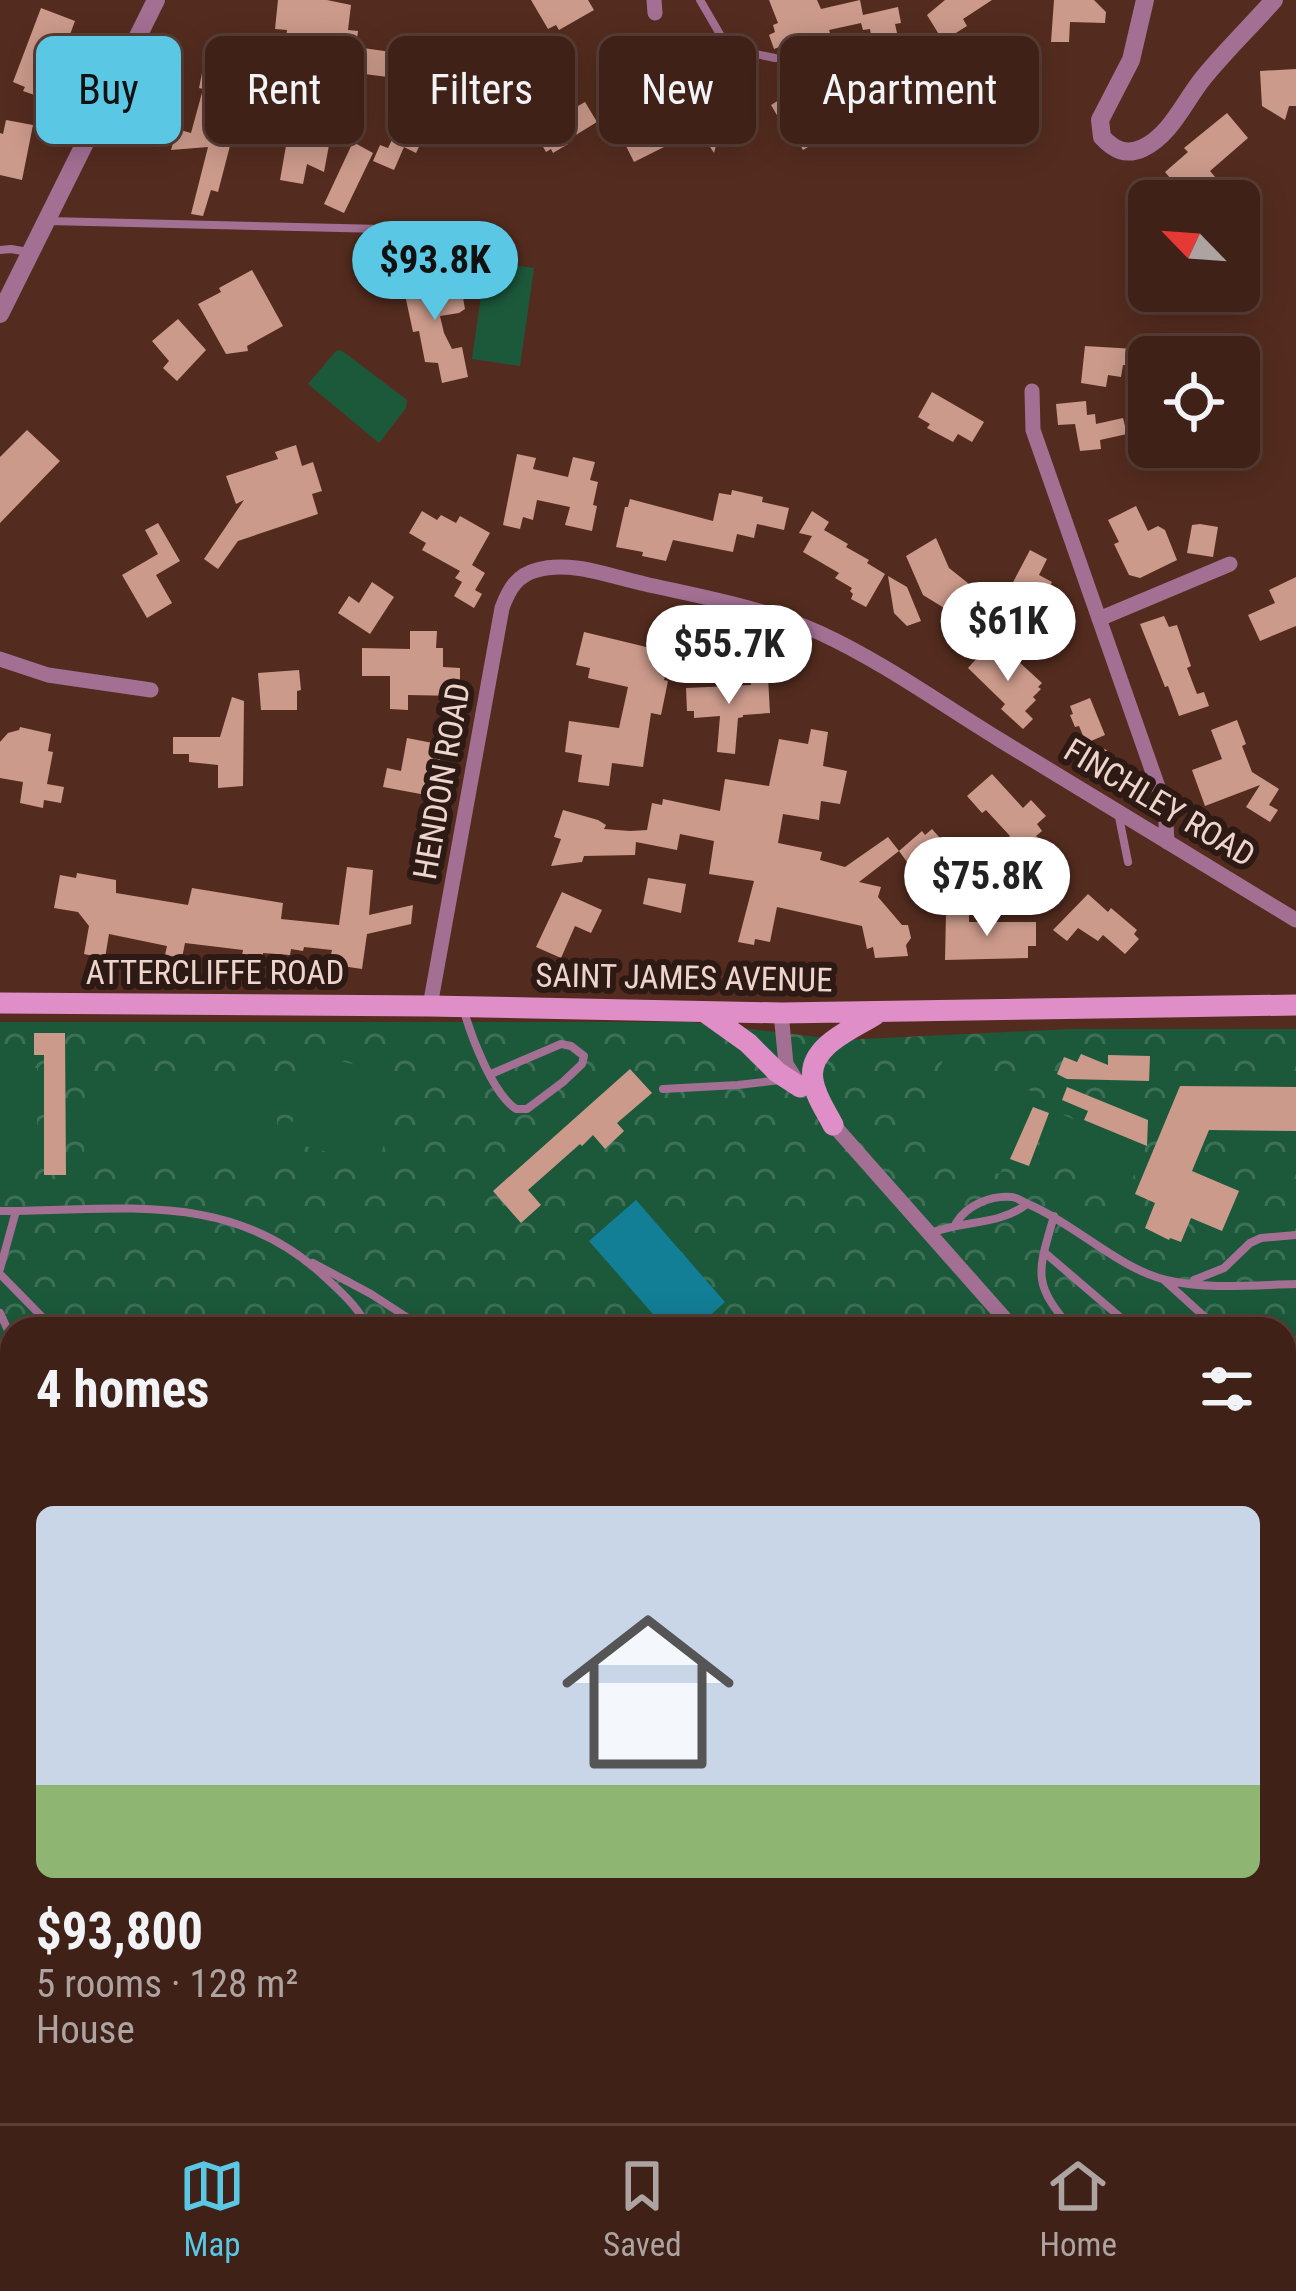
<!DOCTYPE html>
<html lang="en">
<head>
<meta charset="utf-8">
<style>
	body { margin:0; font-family:"Roboto Condensed",sans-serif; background:#462920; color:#f1f3f6; height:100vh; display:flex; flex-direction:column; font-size:45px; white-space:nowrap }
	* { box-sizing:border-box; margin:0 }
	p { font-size:39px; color:#ada3a1 }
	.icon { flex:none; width:66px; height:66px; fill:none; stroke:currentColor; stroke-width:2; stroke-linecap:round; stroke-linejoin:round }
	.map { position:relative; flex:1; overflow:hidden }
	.side { position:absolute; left:0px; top:1317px; width:1296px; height:807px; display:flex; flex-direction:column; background:#3f2117; border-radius:36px 36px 0 0; box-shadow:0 6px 30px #0003,0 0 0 3px #583e36 }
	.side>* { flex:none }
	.top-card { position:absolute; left:36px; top:36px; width:1224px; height:108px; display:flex; gap:24px }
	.needle { width:78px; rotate:295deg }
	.tools { position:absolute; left:1128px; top:180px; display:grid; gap:24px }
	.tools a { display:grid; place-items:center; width:132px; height:132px; border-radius:18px; background:#3f2117; box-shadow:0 6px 30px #0003,0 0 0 3px #583e36; font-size:60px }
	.price { position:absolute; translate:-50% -102px; padding:0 27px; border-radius:42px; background:#fff; color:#222; font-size:39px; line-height:78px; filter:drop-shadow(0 3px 6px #0008) }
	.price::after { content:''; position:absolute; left:50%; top:72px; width:36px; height:27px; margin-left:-18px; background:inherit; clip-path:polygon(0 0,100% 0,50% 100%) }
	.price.selected { background:#5ac8e5; color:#111 }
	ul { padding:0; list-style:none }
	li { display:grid; align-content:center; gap:24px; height:636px; padding:0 36px }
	li span { display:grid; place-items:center; height:372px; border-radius:18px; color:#555 }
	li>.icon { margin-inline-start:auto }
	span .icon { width:216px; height:216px; fill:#fffc; stroke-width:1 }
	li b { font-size:51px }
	h2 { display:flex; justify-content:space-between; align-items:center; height:144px; padding:0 36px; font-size:51px }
	.tag { padding:0 42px; border-radius:18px; background:#3f2117; box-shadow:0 6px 30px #0003,0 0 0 3px #583e36; font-size:42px; line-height:108px }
	.tag.selected { background:#5ac8e5; color:#111 }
	.tabs { display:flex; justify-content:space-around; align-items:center; height:168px; border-top:3px solid #583e36; background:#3f2117; font-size:33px; color:#ada3a1 }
	.tabs a { display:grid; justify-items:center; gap:6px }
	.tabs .selected { color:#5ac8e5 }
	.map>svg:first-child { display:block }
	.park { fill:url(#park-crowns) }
	.pitch { fill:#1c593b }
	.water { fill:#127f97 }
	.building { fill:#cb9a8b }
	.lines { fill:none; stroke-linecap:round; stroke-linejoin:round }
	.service { stroke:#a37094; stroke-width:8 }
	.minor { stroke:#a37094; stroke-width:15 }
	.tertiary { stroke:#a37094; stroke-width:18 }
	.secondary { stroke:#df8ec8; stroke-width:21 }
	.labels { text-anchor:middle; stroke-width:12; stroke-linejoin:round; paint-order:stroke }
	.street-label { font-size:33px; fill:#efd4cc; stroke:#2d1a15 }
</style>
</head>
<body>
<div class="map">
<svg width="1296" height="2123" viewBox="0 0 1296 2123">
	<defs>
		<pattern id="park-crowns" width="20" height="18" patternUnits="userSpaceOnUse" patternTransform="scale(3)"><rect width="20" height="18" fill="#1c593b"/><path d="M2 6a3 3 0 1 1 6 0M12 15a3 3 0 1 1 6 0" fill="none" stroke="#3d7056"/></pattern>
	</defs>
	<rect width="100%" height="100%" fill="#542c1f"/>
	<path class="park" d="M0 1022H690L843 1040 1071 1029H1296V1741H1284V1329H12V1822H0Z"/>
	<path class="pitch" d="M486 261 534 268 520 366 472 359Z
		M341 350 407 400 406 408 379 443 308 384 336 351Z
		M312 1053 402 1078 378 1166 287 1141Z
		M945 1055 1033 1092 1000 1174 911 1138Z
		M0 1068H37V1172L0 1173Z
		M85 1072H277V1163L84 1164Z
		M1054 1111 1145 1150 1126 1193 1035 1155Z"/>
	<path class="water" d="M636 1200 725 1302 695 1329H666L589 1241Z"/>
	<path class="building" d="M278 0H327L351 5 348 30 358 31 356 47 391 52 388 77 300 66 301 47 285 45 287 30 275 29Z
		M531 0H588L594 10 559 30 556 25 548 29Z
		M769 0H817L821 9 860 0 863 15 898 7 901 23 895 24 899 42 873 47 870 29 863 30 861 23 829 30 830 33 815 39 813 34 774 49 769 35 775 32 773 25 778 23Z
		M945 0H992L963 19 967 26 943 41 927 15Z
		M1054 0H1094L1106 12 1105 23 1070 22 1069 42H1051Z
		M41 8 75 21 46 99 23 91 25 87 13 82Z
		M471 61 497 105 478 115 471 102 452 138 429 126 416 153 404 147 394 170 373 161 380 145 388 148 424 75 433 79 436 74 441 77Z
		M682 63 728 73 724 89 740 94 752 114 748 129 722 123 714 153 699 130 707 98 692 101 673 97 674 105 664 107 680 139 634 162 623 140 656 124 649 85 680 79Z
		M1296 69V106H1289L1285 120 1262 106 1260 71Z
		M924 71V77L948 75 952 117 936 118 935 113 887 119V124L876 126V132L849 135 848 126 842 130 839 103 844 102 842 80 863 78 865 94 871 93 872 105 905 101 902 74Z
		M202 73 241 84 228 136 232 138 218 192 211 190 203 216 191 214 208 147 171 150 177 129 191 133 203 89 199 88Z
		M298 90 338 97 324 172 307 164 303 184 280 180 287 140 283 139 287 120 292 121Z
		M532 93 537 100 546 95 559 117 585 102 597 122 566 141 568 144 553 153 551 149 546 152 517 102Z
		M787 95 796 110 812 101 833 135 815 146 813 144 803 150 799 143 795 146 771 105Z
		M1227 113 1248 138 1210 171 1221 184 1202 201H1169L1181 191 1165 172 1188 152 1184 148Z
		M6 120 33 125 22 180 0 175V133L3 134Z
		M353 142 373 153 344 213 324 204Z
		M252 270 283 326 247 346 248 351 226 354 198 304 221 292 219 288Z
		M442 272 447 296 462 292 465 309 459 313 440 316 444 333 452 349 462 347 468 377 442 383 438 363 425 362 419 331 413 332 402 281Z
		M178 319 206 350 177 381 163 368 169 361 152 341Z
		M1085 346 1135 349 1133 366 1123 365 1121 377 1108 375 1106 387 1081 383Z
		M932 392 984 422 972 442 958 434 953 442 927 428 930 424 918 417Z
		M1086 401 1087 415 1095 414 1096 424 1123 418 1127 434 1100 440 1101 449 1080 451 1075 424 1058 425 1056 404Z
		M27 430 60 461 0 523V457Z
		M296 445 302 466 313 462 322 491 312 494 318 514 238 541 218 569 204 559 244 500 236 504 226 476 278 459 275 452Z
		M517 454 536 458 533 469 568 477 573 457 595 462 590 480 598 482 593 505 597 506 592 531 565 525 570 507 537 500 533 520 523 517 520 529 503 525Z
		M732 490 763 497 762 502 789 508 784 530 757 524 754 538 737 534 733 552 673 540 666 561 642 556 643 552 616 547 625 507H628L630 499 713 521 719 493 731 495Z
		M1136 506 1148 531 1158 526 1165 530 1177 560 1140 578 1129 575 1114 544 1119 542 1108 520Z
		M422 511 437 520 441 515 456 523 460 516 490 533 472 565 485 573 475 590 482 594 474 608 454 596 462 582 455 578 460 571 422 550 426 543 409 533Z
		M812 511 829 522 824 530 848 544 846 547 869 560 867 563 885 574 866 607 851 599 853 594 850 591 852 588 835 578 839 573 803 552 812 536 799 533Z
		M158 523 180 561 156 575 172 603 147 618 122 575 158 554 145 530Z
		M1200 524 1218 527 1213 557 1187 553 1192 525Z
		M936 538 949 568 983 595 967 622 923 595 906 556Z
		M1030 550 1047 559 1039 575 1052 582 1041 603 1011 586Z
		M888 576 907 587 921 621 907 626 894 613Z
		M1296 577V626L1260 641 1248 615 1275 603 1269 590Z
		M372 582 394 597 370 634 338 613 349 596 359 603Z
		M1164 616 1169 627 1177 625 1191 666 1187 668 1197 694 1204 692 1209 706 1179 716 1168 686 1165 687 1140 624Z
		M410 631H437L436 648H443V667L460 668V696L408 695V710L390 709V676H362V648L410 649Z
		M584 632 663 651 662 655 670 657 664 680 668 681 661 715 651 713 643 767 612 763 609 786 578 782 582 755 565 752 569 721 619 728 628 687 588 678 590 668 576 665Z
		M988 646 1011 667 1018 661 1042 683 1038 687 1041 689 1033 697 1036 700 1025 711 1033 719 1023 729 1001 709 1005 704 968 668Z
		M299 670 301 690 297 691V710H261L258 673Z
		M768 677 770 713 743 715V717L738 718 735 754 717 752 720 716 694 718V711H687L686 688 751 685 750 678Z
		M232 697 244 701 243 786 218 788V765L189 762V754H173V737H220Z
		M1090 698 1105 735 1091 741 1113 754 1102 771 1087 762 1091 755 1079 726 1075 727 1070 715 1073 714 1070 706Z
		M1237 720 1246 744 1242 746 1252 772 1279 789 1269 805 1278 810 1270 822 1246 807 1260 785 1205 806 1192 770 1222 759 1211 730Z
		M20 727 51 734 48 751 53 752 47 784 64 787 61 803 44 800 43 808 20 803 23 782 0 778V742L8 733 19 730Z
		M811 729 828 732 823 766 847 771 840 804 821 801 819 820 783 814 778 843 822 852 820 860 845 867 888 837 899 851 859 882 881 887 878 897 902 925H908L911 938 906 945 908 956 875 958 873 947 867 949 862 926 777 907 770 942 755 939 754 945 738 942 754 881 709 874 714 841 680 834 677 850 636 842 635 855 584 856 582 862 551 866 561 839 554 837 563 810 598 820 606 825 604 829 630 831 647 830 652 803 662 805 663 799 720 811 725 779 769 786 779 739 808 744Z
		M407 738 443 745 440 760 433 758 426 795 383 787 387 768 401 771Z
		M992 774 1023 808 1031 800 1046 816 1037 824 1042 831 1036 836 1042 842 1027 855 1023 850 1014 858 1001 844 1010 836 986 810 982 813 967 796Z
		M932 829 970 872 951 888 940 874 933 873 923 855 910 866 899 851 922 831 925 835Z
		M347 867 373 870 369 915 413 905 411 924 367 934 362 969 329 964 332 950 304 947 303 951 291 949 290 955 263 953V958L242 955 243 950 185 943 182 958 165 955 167 946 109 934 105 958 84 954 89 926 78 912 54 908 60 875 76 878 77 873 116 880V893L188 905 192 888 283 903 281 919 339 925Z
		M648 878 686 884 681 913 643 904Z
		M562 892 602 910 591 933 575 926 561 958 536 947Z
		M1088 894 1108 912 1111 908 1137 930 1134 934 1139 939 1125 954 1103 935 1098 941 1078 928 1067 941 1053 930Z
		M969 912V922H1036V946H1028V958L945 960 946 913Z
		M34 1033H65L66 1175H44V1055H34Z
		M1081 1054 1108 1065V1055L1150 1056 1149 1081 1067 1079 1057 1074 1064 1057 1077 1062Z
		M630 1069 652 1093 617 1123 624 1131 605 1149 593 1135 582 1146 580 1144 528 1190 541 1205 521 1223 493 1191Z
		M1180 1086 1296 1087V1131L1209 1130 1192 1171 1239 1191 1222 1231 1191 1218 1181 1242 1170 1238 1169 1240 1145 1228 1155 1203 1135 1194Z
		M1067 1087 1148 1120 1147 1146 1084 1120 1088 1111 1062 1100Z
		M1033 1107 1049 1113 1029 1166 1010 1159Z"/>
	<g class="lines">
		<path class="service" d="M700 0 721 36 741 51 775 58 838 59 892 72
			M48 221 383 229 403 238 424 258
			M0 250 11 249 28 252
			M1119 817 1128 862
			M463 1008C471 1036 492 1093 516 1109H527L563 1082 582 1064 584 1056 571 1046 561 1044 491 1074
			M663 1089 738 1085 780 1080
			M0 1211C120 1211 233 1188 327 1279 343 1294 360 1309 368 1329
			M1054 1216C1038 1272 1031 1283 1072 1329
			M956 1223C967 1205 991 1195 1012 1197 1016 1197 1025 1203 1028 1204 1075 1224 1118 1268 1166 1280 1208 1290 1254 1285 1296 1284
			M931 1233C963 1220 998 1226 1027 1204
			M1044 1252 1134 1329
			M313 1263 371 1294 425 1329
			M0 1269 16 1211
			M0 1274 54 1329
			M1164 1280 1218 1329
			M1194 1280 1224 1268 1250 1243 1261 1238 1296 1235
			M0 1313 12 1339
			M1284 1364 1296 1366
			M1284 1723 1296 1722"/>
		<path class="minor" d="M654 0 655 13
			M1032 391 1033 430 1165 807 1167 842
			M1099 619 1230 564
			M0 659 48 675 151 690
			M430 1006 502 608C509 589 517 575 537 570 571 560 612 577 645 584 703 597 765 608 820 633 883 662 941 704 1000 740 1099 800 1197 860 1296 920
			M781 1013 786 1064 798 1083
			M829 1120 1014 1329
			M1284 1937 1296 1935
			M0 1995 12 1993
			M324 2112 338 2123
			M191 2123 195 2112
			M888 2123 907 2112"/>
		<path class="tertiary" d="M1145 0 1131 60 1100 120 1102 137C1114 150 1126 156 1143 148 1171 135 1185 100 1204 77 1226 50 1251 26 1274 0
			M0 314 156 0"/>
		<path class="secondary" d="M0 1003 430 1006 781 1013 1296 1005
			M706 1013 748 1043 777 1072 800 1087
			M833 1125C826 1111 815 1096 813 1080 807 1047 852 1029 875 1015"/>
	</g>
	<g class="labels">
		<g class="street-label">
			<text transform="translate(441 781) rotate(-80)" y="12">HENDON ROAD</text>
			<text transform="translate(1160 802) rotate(31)" y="12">FINCHLEY ROAD</text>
			<text x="215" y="984">ATTERCLIFFE ROAD</text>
			<text transform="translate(684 977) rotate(1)" y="12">SAINT JAMES AVENUE</text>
		</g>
	</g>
</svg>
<div class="tools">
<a><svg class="needle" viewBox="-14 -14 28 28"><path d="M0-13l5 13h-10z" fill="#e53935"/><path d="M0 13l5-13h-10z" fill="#ada3a1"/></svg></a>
<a><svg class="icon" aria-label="locate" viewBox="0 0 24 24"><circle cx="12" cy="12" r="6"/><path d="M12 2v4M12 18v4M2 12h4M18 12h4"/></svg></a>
</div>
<b class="price selected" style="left:435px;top:323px">$93.8K</b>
<b class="price" style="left:1008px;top:684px">$61K</b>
<b class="price" style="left:729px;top:707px">$55.7K</b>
<b class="price" style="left:987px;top:939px">$75.8K</b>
<div class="top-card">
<a class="tag selected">Buy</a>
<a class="tag">Rent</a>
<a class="tag">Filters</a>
<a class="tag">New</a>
<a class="tag">Apartment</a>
</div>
<section class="side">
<h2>4 homes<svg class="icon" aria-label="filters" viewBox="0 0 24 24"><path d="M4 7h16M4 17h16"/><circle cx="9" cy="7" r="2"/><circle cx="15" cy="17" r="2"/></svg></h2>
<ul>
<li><span style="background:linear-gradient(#c9d6e8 75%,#8fb573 0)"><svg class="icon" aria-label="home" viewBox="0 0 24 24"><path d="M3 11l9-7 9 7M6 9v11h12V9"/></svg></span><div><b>$93,800</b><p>5 rooms · 128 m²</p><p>House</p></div></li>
</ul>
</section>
</div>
<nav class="tabs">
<a class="selected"><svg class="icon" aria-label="map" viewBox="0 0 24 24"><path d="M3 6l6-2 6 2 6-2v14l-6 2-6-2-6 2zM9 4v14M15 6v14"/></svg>Map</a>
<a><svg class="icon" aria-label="saved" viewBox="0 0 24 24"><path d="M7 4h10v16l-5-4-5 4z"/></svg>Saved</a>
<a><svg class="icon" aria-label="home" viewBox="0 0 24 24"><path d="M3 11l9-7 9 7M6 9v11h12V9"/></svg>Home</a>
</nav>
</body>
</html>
